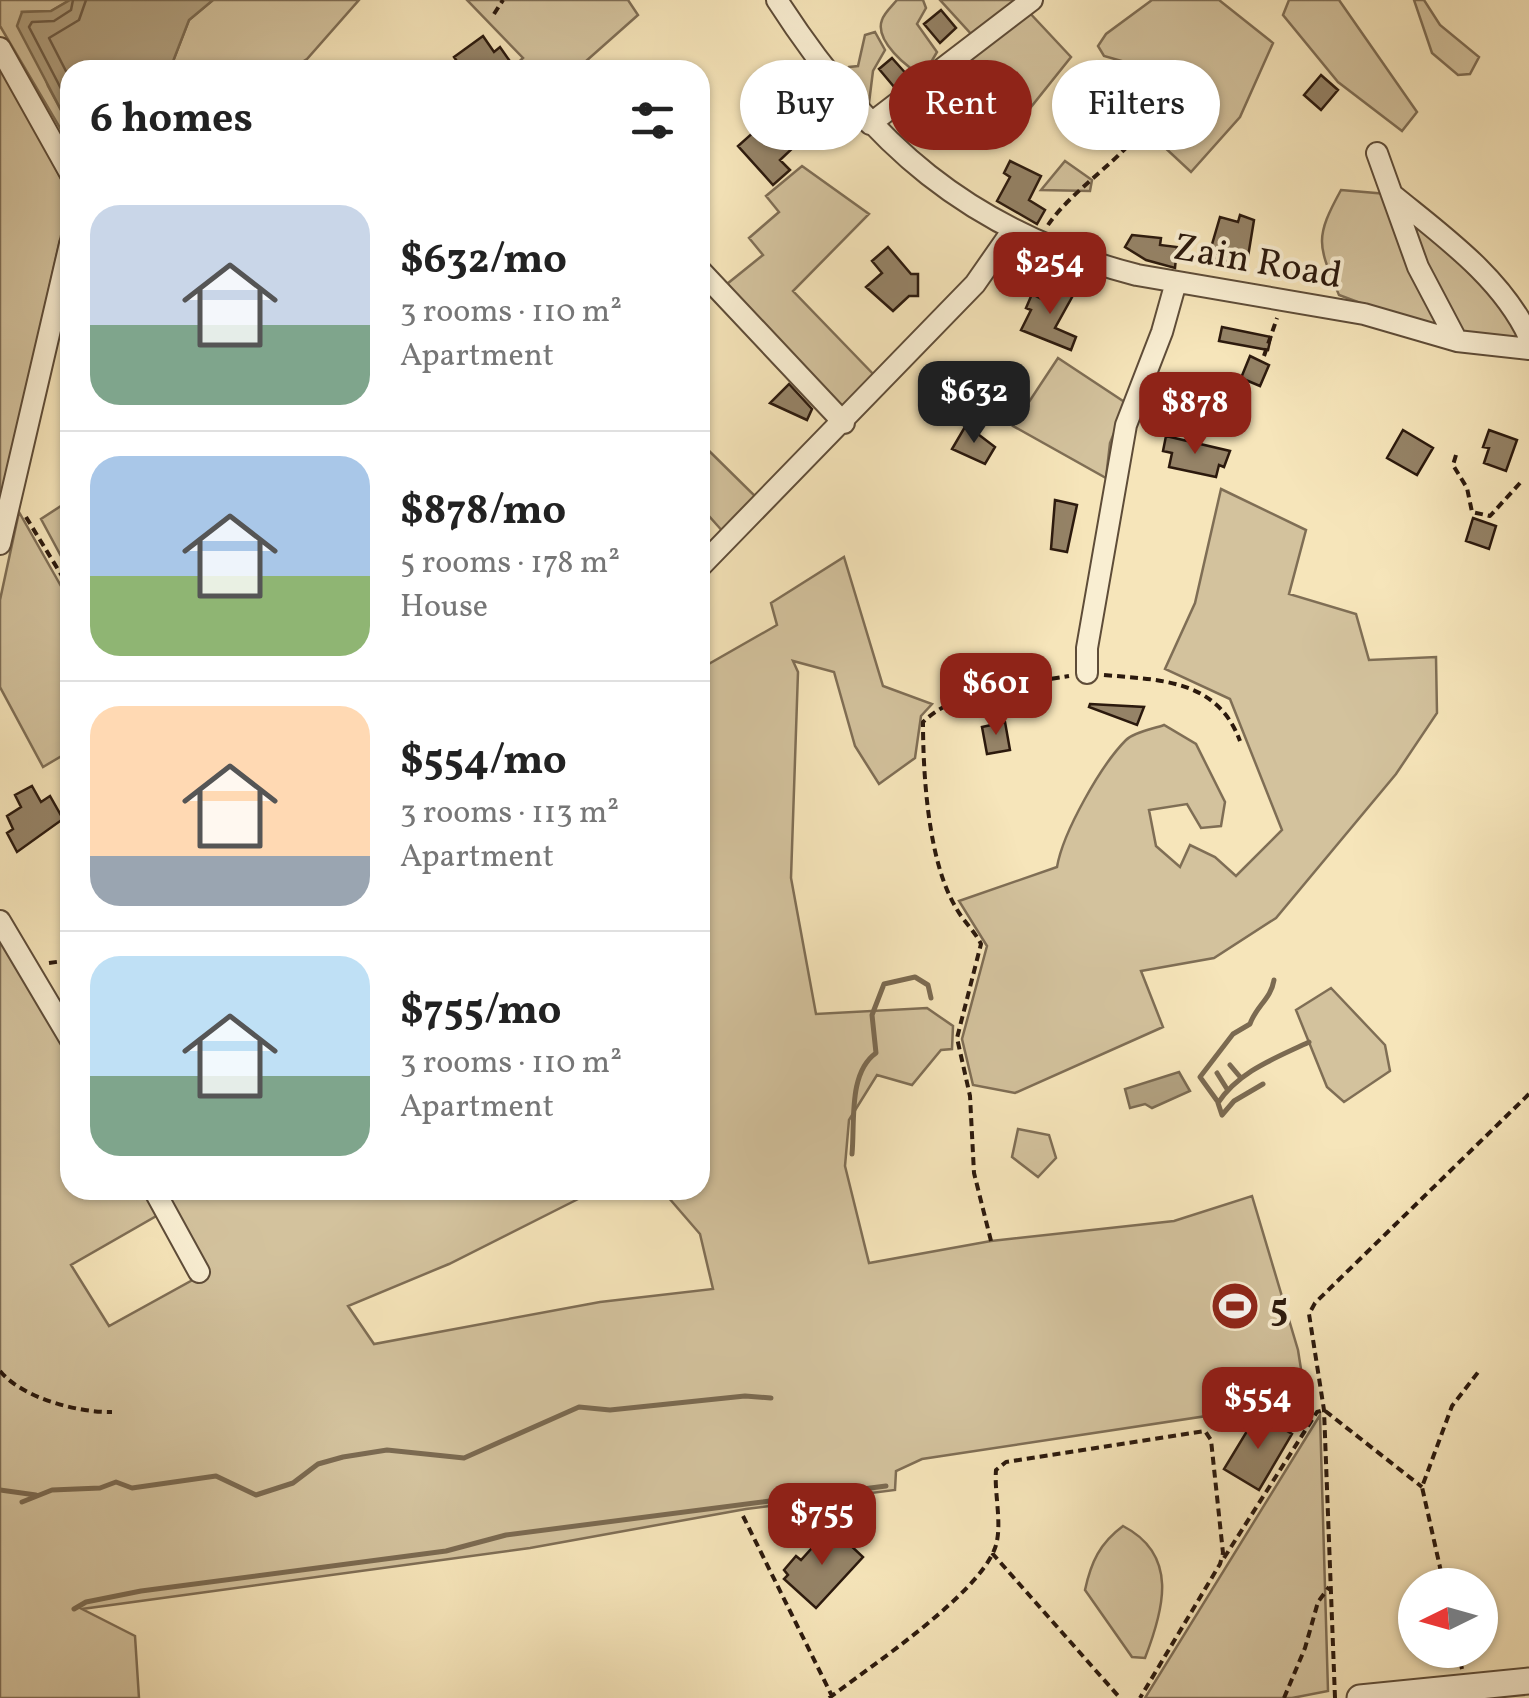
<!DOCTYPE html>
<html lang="en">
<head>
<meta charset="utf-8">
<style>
	body { margin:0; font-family:Vollkorn,serif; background:#f6f6f6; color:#222; height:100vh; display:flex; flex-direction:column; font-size:38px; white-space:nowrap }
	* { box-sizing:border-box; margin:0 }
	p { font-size:32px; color:#767676 }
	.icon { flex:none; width:55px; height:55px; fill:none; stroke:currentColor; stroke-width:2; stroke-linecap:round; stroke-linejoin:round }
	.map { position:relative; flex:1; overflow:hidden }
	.details { position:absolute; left:60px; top:60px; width:650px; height:1140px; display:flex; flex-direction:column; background:#fff; border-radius:30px; box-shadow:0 2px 8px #0004 }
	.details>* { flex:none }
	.guide { position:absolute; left:740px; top:60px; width:638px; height:90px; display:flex; gap:20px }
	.needle { width:65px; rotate:265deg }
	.fabs { position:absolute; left:1398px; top:1568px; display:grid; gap:20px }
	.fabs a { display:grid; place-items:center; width:100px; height:100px; border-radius:50%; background:#fff; box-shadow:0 2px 8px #0004; font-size:50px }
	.price { position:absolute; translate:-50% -85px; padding:0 22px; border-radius:20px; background:#8f2418; color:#fff; font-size:32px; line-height:65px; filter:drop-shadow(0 2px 5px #0008) }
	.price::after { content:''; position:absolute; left:50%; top:60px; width:30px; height:22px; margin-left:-15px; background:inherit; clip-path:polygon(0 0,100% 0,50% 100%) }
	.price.selected { background:#222; color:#fff }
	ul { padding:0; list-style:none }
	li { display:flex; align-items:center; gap:30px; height:250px; padding:0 30px }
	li+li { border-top:2px solid #e0e0e0 }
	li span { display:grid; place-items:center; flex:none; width:280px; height:200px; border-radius:30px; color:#555 }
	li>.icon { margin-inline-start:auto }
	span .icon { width:120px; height:120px; fill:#fffc; stroke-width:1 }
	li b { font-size:42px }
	h2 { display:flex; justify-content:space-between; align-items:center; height:120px; padding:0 30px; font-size:42px }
	.tag { padding:0 35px; border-radius:45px; background:#fff; box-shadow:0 2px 8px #0004; font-size:35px; line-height:90px }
	.tag.selected { background:#8f2418; color:#fff }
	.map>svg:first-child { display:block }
	.green { fill:#d3c29d; stroke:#7f6e55; stroke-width:2.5 }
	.water { fill:#b1a07f; stroke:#7b6a51; stroke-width:2.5 }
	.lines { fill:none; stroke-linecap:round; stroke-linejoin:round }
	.shore { stroke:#6e5c46; stroke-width:2.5 }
	.stream { stroke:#7b6a51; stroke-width:5 }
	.building { fill:#958367; stroke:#2b190d; stroke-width:2.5 }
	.minor-casing { stroke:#5e4c38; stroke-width:24 }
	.tertiary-casing { stroke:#5e4c38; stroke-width:29 }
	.path { stroke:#2b190d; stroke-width:4; stroke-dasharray:8 5; stroke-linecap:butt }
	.minor { stroke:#f9eed2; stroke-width:20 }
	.tertiary { stroke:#f9eed2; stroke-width:25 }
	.labels { text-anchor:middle; stroke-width:8; stroke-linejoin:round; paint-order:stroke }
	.street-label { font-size:38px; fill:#2b190d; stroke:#f9eed2 }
	.poi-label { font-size:38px; font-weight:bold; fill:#2b190d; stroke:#f9eed2; text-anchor:start }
</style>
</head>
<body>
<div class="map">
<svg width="1529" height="1698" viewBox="0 0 1529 1698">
	<rect width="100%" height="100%" fill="#f6e5ba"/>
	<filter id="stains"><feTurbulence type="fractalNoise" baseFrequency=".002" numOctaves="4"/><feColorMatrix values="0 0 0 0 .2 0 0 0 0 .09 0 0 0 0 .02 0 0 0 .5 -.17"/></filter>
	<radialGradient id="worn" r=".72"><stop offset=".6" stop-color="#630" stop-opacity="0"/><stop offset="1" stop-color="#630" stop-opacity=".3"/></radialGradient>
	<path class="green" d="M0 0H70L51 11 22 12 48 86 70 127V145L0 26Z
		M213 0H359L307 59 289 70H162L172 64 189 20Z
		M467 0H628L638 15 576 70H510L523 58Z
		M897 0H923L926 8 917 24 937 52 923 76C908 69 874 40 882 20 884 13 893 5 897 0Z
		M940 0H1020L973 36Z
		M1152 0H1219L1273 43 1240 117 1191 172 1146 130 1196 83 1170 85 1144 62 1132 64 1104 56 1098 46 1106 34Z
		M1289 0H1339L1417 112 1402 131 1338 82 1283 15Z
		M1414 0H1424L1440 25 1479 57 1470 74 1458 75 1432 53Z
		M1027 10 1071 57 1019 122 951 75Z
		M875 32 885 50 873 71 869 103 854 100 840 77 849 67 858 66 865 35Z
		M0 62 70 196 0 506Z
		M1065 161 1092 180 1090 191 1041 190Z
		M802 166 869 214 793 291 877 378 848 414 727 284 763 255 749 238 779 212 766 196Z
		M1341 190 1387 194 1398 224 1436 231 1498 293 1519 336 1515 348 1438 332 1339 295C1318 245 1314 239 1341 190Z
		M1058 358 1126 403 1110 443 1106 478 1013 426Z
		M700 442 758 499 725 534 700 506Z
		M1221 489 1306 530 1289 594 1356 614 1369 660 1436 657 1437 713 1396 774 1276 918 1214 958 1141 971 1163 1027 1015 1093 973 1085 962 1039 987 946 959 901 1057 867C1063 832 1101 765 1126 740 1134 732 1153 729 1164 725L1196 744 1225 802 1221 826 1201 828 1187 804 1149 810 1156 846 1180 867 1190 845 1215 857 1236 876 1282 830 1230 699 1165 669 1195 603Z
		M70 500V570L69 571 41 519Z
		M19 512 70 602V751L43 767 0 687V600Z
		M844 557 883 686 932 704 921 716 915 758 879 784 855 746 834 672 793 661 798 672 791 878 816 1014 927 1008 953 1026 952 1049 941 1050 912 1085 877 1075 849 1120 845 1166 869 1263 991 1241 1174 1221 1252 1196 1298 1350 1306 1401 922 1459 896 1471 895 1490 746 1509 530 1548 82 1609 135 1636 139 1698H0V930L70 1057V1190H144L158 1215 71 1265 109 1326 207 1272 161 1190H596L449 1264 348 1306 374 1344 600 1302 713 1289 700 1234 662 1190H700V669L777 625 771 603Z
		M1331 988 1385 1045 1390 1071 1344 1102 1327 1087 1296 1010Z
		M1018 1129 1049 1135 1056 1158 1038 1177 1012 1157Z
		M1320 1415 1328 1691 1292 1698H1145Z
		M1123 1526C1179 1555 1164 1609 1145 1658L1132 1657 1085 1590C1091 1562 1100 1543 1123 1526Z"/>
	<path class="water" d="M70 0H213L189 20 172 64 162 70H70V127L17 26 22 12 51 11Z
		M1179 1072 1190 1091 1152 1108 1145 1104 1130 1108 1125 1089Z"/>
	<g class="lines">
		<path class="shore" d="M70 79 49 38 79 20 86 0
			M70 106 29 27 32 22 54 21 71 10 73 0"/>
		<path class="stream" d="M1230 1065 1241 1078
			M1217 1073 1227 1089
			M1263 1084 1234 1101 1222 1115 1218 1103C1239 1071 1276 1058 1309 1042
			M1218 1102 1200 1077 1233 1034 1250 1024C1256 1006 1271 999 1274 980
			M852 1154C855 1122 848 1073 876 1053L872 1015 884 984 915 977 928 985 931 998
			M0 1490 36 1495
			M22 1502 52 1490 100 1488 116 1482 132 1488 216 1476 256 1495 293 1483 318 1464 343 1457 387 1450 464 1458 579 1407 610 1410 745 1396 771 1398
			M74 1609 86 1602 141 1591 446 1551 506 1535 886 1486"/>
	</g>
	<path class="building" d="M941 10 956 28 940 43 924 24Z
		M483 36 494 52 500 47 516 70H463L454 57Z
		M892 58 909 77 895 88 879 69Z
		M1321 75 1338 90 1321 110 1304 95Z
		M990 108 1009 128 990 147 983 140 978 145 965 132Z
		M781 118 794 133 789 137 796 145 780 160 790 170 773 185 738 146 765 122 770 128Z
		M1010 161 1041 176 1029 200 1045 210 1037 224 997 201 1010 177 1004 173Z
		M1240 215 1254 220 1247 263 1208 258 1220 217 1238 222Z
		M1132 235 1161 238 1160 245 1177 247 1175 268 1146 260 1125 247Z
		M888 247 911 274H918V296H909L893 311 866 287 882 273 872 261Z
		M1061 281 1076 290 1055 328 1076 337 1071 350 1021 330 1031 310 1026 308 1032 294 1049 303Z
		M1222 327 1271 337 1268 350 1219 341Z
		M1250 356 1269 365 1260 386 1241 378Z
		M789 384 812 409 807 420 770 403Z
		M966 425 995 447 985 464 952 449Z
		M1403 430 1433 448 1417 475 1387 458Z
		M1489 430 1517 440 1506 471 1484 463 1489 448 1483 447Z
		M1166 436 1230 451 1224 467 1219 465 1216 477 1169 467 1172 453 1163 451Z
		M1055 500 1077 505 1067 552 1051 549Z
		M1473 518 1496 526 1489 549 1466 541Z
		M1090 704 1144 707 1137 725 1089 707Z
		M1005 722 1010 750 987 754 982 727Z
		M32 786 41 802 50 796 63 819 17 852 7 833 13 829 7 816 21 807 15 795Z
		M1258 1413 1292 1434 1259 1490 1224 1469Z
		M831 1527 863 1557 816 1608 784 1579 788 1575 784 1570 796 1556 801 1560Z"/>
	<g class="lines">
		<g class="minor-casing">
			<path id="minor" d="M777 0C869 143 969 232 1137 275L1364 314 1457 341 1529 349
				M0 48 70 173
				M870 124 1032 0
				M1377 153 1418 267 1457 341
				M1394 196C1443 236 1502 278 1529 337
				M700 270 844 423
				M0 544 70 244
				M700 567 975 284 1012 231
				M1087 673V648L1126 425 1162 332 1176 282
				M0 921 70 1039
				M154 1190 199 1272"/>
		</g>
		<g class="tertiary-casing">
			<path id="tertiary" d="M1360 1698 1529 1681"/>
		</g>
		<path class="path" d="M494 14 503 0
			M1048 225C1072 189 1130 154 1144 124
			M1264 356 1277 318
			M1456 455 1453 465 1467 488 1472 512 1490 516 1520 483
			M26 517 70 589
			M1104 675C1160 680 1217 679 1240 741
			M49 963 70 960
			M991 1241 974 1173 970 1096 957 1038 981 944C974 930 962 920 955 906 928 860 923 774 923 722 958 688 1023 684 1069 676
			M0 1371C22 1398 79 1413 112 1412
			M743 1516 832 1696
			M992 1553 1120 1698
			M1224 1558 1317 1412 1324 1410 1422 1487
			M1444 1585 1422 1487 1452 1406 1479 1371
			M1458 1650 1462 1669
			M829 1698C871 1666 978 1595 995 1548 1003 1526 994 1494 996 1470L1006 1462 1205 1431 1211 1440 1223 1553 1220 1564 1140 1698
			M1284 1698 1305 1648 1318 1602 1329 1587
			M1335 1698 1324 1410 1309 1314 1315 1303 1529 1094"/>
		<use href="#minor" class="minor"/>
		<use href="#tertiary" class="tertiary"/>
	</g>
	<defs>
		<g id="stadium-disc" transform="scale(2.5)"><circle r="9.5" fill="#8f2418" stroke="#f9eed2"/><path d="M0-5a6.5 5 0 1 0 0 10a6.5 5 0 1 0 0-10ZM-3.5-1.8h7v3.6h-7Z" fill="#fff"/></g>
	</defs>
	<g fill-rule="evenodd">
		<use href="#stadium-disc" x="1235" y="1306"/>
	</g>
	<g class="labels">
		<g class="street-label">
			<text transform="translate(1258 260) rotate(10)" y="13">Zain Road</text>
		</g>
		<g class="poi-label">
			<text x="1270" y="1319">5</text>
		</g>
	</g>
	<rect width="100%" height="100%" filter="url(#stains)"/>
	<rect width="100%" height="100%" fill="url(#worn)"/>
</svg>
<div class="fabs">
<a><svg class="needle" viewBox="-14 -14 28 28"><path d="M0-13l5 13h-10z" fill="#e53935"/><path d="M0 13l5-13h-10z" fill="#767676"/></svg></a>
</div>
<b class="price" style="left:1050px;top:317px">$254</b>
<b class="price selected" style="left:974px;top:446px">$632</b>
<b class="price" style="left:1195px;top:457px">$878</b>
<b class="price" style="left:996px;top:738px">$601</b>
<b class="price" style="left:1258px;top:1452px">$554</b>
<b class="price" style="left:822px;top:1568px">$755</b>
<div class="guide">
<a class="tag">Buy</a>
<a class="tag selected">Rent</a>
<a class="tag">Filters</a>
</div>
<section class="details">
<h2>6 homes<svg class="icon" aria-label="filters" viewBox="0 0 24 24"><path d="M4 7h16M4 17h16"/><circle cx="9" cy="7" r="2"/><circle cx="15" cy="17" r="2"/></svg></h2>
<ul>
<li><span style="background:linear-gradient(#c9d6e8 60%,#7fa58c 0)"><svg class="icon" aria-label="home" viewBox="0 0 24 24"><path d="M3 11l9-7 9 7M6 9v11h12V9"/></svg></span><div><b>$632/mo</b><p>3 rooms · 110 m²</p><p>Apartment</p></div></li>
<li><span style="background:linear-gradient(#a9c7e8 60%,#8fb573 0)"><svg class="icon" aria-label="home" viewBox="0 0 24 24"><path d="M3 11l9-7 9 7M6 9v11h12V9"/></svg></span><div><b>$878/mo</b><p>5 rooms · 178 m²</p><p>House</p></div></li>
<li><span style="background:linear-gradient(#ffd9b3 75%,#9aa5b1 0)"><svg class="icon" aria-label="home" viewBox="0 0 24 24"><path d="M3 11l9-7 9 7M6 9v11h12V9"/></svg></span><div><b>$554/mo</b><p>3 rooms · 113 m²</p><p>Apartment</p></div></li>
<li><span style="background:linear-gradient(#bfe0f5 60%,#7fa58c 0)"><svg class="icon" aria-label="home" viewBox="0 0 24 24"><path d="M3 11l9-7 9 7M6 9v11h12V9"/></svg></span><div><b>$755/mo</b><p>3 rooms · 110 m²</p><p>Apartment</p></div></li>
</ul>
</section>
</div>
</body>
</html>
